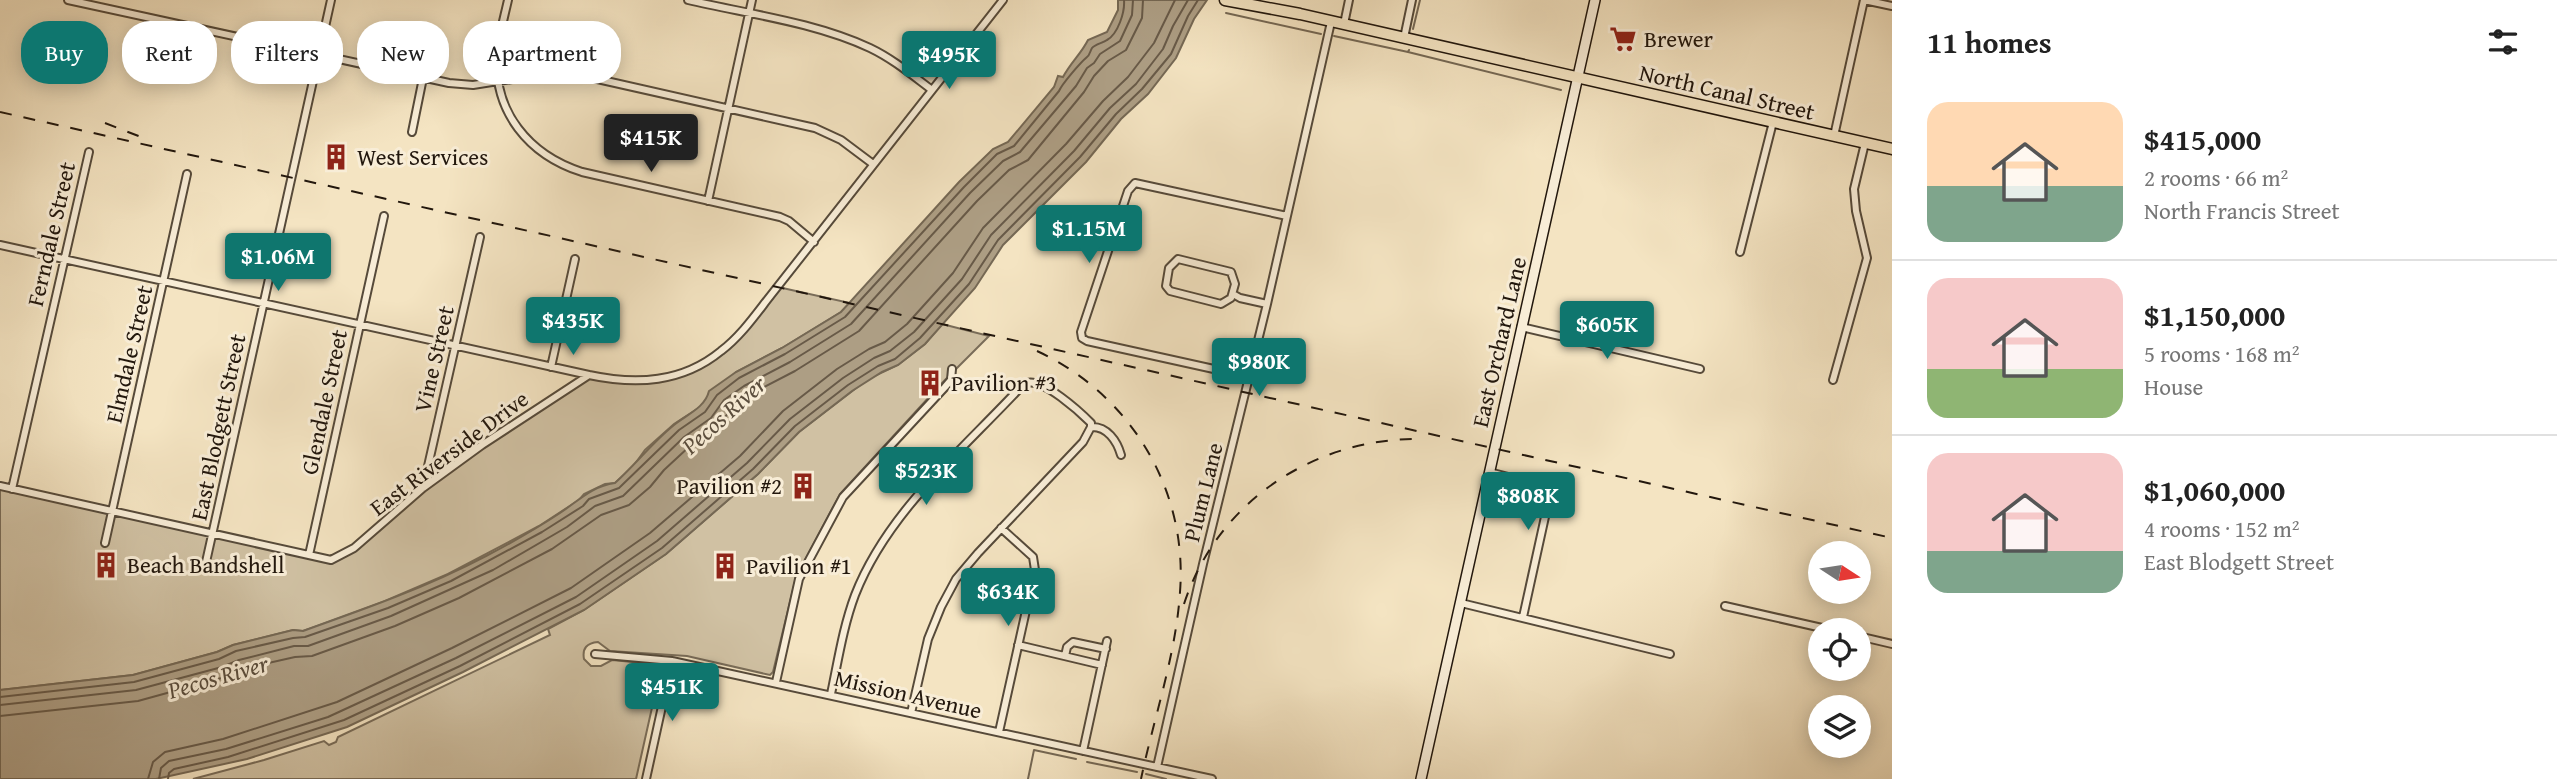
<!DOCTYPE html>
<html lang="en">
<head>
<meta charset="utf-8">
<style>
	body { margin:0; font-family:"Gentium Book Plus",serif; background:#f2f2f2; color:#222; height:100vh; display:flex; flex-direction:column; font-size:26px; white-space:nowrap }
	* { box-sizing:border-box; margin:0 }
	p { font-size:23px; color:#767676 }
	.icon { flex:none; width:38px; height:38px; fill:none; stroke:currentColor; stroke-width:2; stroke-linecap:round; stroke-linejoin:round }
	.map { position:relative; flex:1; overflow:hidden }
	.side { display:flex; flex-direction:column; background:#fff; width:665px }
	.side>* { flex:none }
	.banner { position:absolute; left:21px; top:21px; width:665px; height:63px; display:flex; gap:14px }
	.needle { width:46px; rotate:102deg }
	.fabs { position:absolute; left:1808px; top:541px; display:grid; gap:14px }
	.fabs a { display:grid; place-items:center; width:63px; height:63px; border-radius:50%; background:#fff; box-shadow:0 4px 18px #0003; font-size:35px }
	.price { position:absolute; translate:-50% -60px; padding:0 16px; border-radius:7px; background:#0f766e; color:#fff; font-size:23px; line-height:46px; filter:drop-shadow(0 2px 4px #0008) }
	.price::after { content:''; position:absolute; left:50%; top:42px; width:21px; height:16px; margin-left:-10px; background:inherit; clip-path:polygon(0 0,100% 0,50% 100%) }
	.price.current { background:#222; color:#fff }
	ul { padding:0; list-style:none }
	li { display:flex; align-items:center; gap:21px; height:175px; padding:0 35px }
	li+li { border-top:2px solid #e0e0e0 }
	li span { display:grid; place-items:center; flex:none; width:196px; height:140px; border-radius:21px; color:#555 }
	li>.icon { margin-inline-start:auto }
	span .icon { width:84px; height:84px; fill:#fffc; stroke-width:1 }
	li b { font-size:30px }
	h2 { display:flex; justify-content:space-between; align-items:center; height:84px; padding:0 35px; font-size:30px }
	.chip { padding:0 24px; border-radius:28px; background:#fff; box-shadow:0 4px 18px #0003; font-size:24px; line-height:63px }
	.chip.current { background:#0f766e; color:#fff }
	main { display:flex; flex:1; min-height:0 }
	.map>svg:first-child { display:block }
	.green { fill:#d0c1a3; stroke:#796c58; stroke-width:2 }
	.water { fill:#ad9e84; stroke:#756854; stroke-width:2 }
	.lines { fill:none; stroke-linecap:round; stroke-linejoin:round }
	.shore { stroke:#685a48; stroke-width:2 }
	.stream { stroke:#756854; stroke-width:2 }
	.street-casing { stroke:#564a3a; stroke-width:10 }
	.secondary-casing { stroke:#22170d; stroke-width:12 }
	.primary-casing { stroke:#22170d; stroke-width:13 }
	.street { stroke:#f8edd7; stroke-width:6 }
	.secondary { stroke:#f8edd7; stroke-width:9 }
	.primary { stroke:#f4e4c2; stroke-width:10 }
	.rail { stroke:#22170d; stroke-width:2; stroke-dasharray:12 12; stroke-linecap:butt }
	.labels { text-anchor:middle; stroke-width:6; stroke-linejoin:round; paint-order:stroke }
	.poi-label { font-size:23px; fill:#22170d; stroke:#f8edd7; text-anchor:start }
	.street-label { font-size:23px; fill:#22170d; stroke:#f8edd7 }
	.water-label { font-size:24px; font-style:italic; fill:#5a4d3d; stroke:#f8edd7 }
</style>
</head>
<body>
<main>
<div class="map">
<svg width="1892" height="779" viewBox="0 0 1892 779">
	<rect width="100%" height="100%" fill="#f4e4c2"/>
	<filter id="stains"><feTurbulence type="fractalNoise" baseFrequency=".00286" numOctaves="4"/><feColorMatrix values="0 0 0 0 .2 0 0 0 0 .09 0 0 0 0 .02 0 0 0 .5 -.17"/></filter>
	<radialGradient id="worn" r=".72"><stop offset=".6" stop-color="#630" stop-opacity="0"/><stop offset="1" stop-color="#630" stop-opacity=".3"/></radialGradient>
	<path class="green" d="M778 287 850 303 841 312 782 348 736 372 700 407 674 424 645 450 632 468 615 483 605 484 584 494 579 500 539 526 448 574 385 601 303 631 293 630 233 645 217 652 133 675 0 690V486L331 559 349 552 423 488 589 375 616 381 667 377 720 353Z
		M942 324 989 336 942 383 840 494 796 577 773 672 770 675 687 656 610 651 598 642C587 643 582 648 584 659L591 666H601L612 660 653 664 652 672H660L636 779H193L264 760 324 741 329 745 336 742 338 737 550 635 548 629 584 610 666 554 758 474 799 432 868 379 898 365 925 344Z"/>
	<path class="water" d="M1118 0H1207L1194 19 1176 58 1148 94 1121 119 1086 162 1003 245 975 288 925 344 898 365 882 372 852 391 799 432 758 474 666 554 584 610 463 672 347 727 247 759 156 779H0V690L133 675 217 652 233 645 293 630 303 631C365 609 427 587 486 556 511 543 536 529 560 513 578 501 592 486 615 483 636 464 652 443 674 425 686 415 705 408 709 391L736 372 782 348 841 312 959 182 993 149 1008 142 1054 87 1058 76 1063 77C1071 62 1081 54 1088 40L1107 32 1118 10Z"/>
	<g class="lines">
		<path class="shore" d="M0 697 134 682 219 659 236 651 293 638 305 637 388 608 451 581 542 532 583 506 589 499 619 488 679 430 705 412 717 395 739 378 785 354 845 317 964 187 997 154 1014 146 1059 91C1062 84 1080 63 1087 57 1090 55 1090 51 1092 48 1095 44 1103 43 1107 40 1118 34 1125 12 1124 0
			M0 705 136 690 222 667 239 660 294 646H308L391 616 493 570 567 527 595 506 623 496 684 437 711 418 724 400 744 386 790 362 851 324 970 193 1003 161 1020 152 1076 86 1087 68 1094 63 1100 54 1120 41 1132 15 1133 0
			M0 716 138 701 225 677 242 669 295 657 312 656 395 626 459 598 552 549 601 515 629 505 650 487 664 470 691 445 718 426 733 407 749 395 795 371 859 331 977 201 1009 170 1028 160 1084 92 1094 76 1108 61 1126 50 1142 18 1143 0
			M148 779 153 762 165 752 223 739 337 702 452 648 571 588 650 533 740 456 783 411 837 369 869 349 885 342 907 324 953 273 983 228 1066 144 1103 101 1128 77 1154 43 1175 0
			M159 779 161 768 169 761 226 749 328 717 456 658 576 597 657 541 747 463 790 419 843 378 874 358 890 351 914 332 962 279 991 235 1074 151 1110 108 1136 84 1163 49 1173 26 1188 0
			M168 779 169 773 174 769 228 757 344 720 460 666 580 604 662 548 753 469 795 426 848 385 878 366 895 359 920 338 969 284 998 240 1080 157 1116 114 1142 89 1171 54 1188 16 1198 0"/>
		<path class="stream" d="M1226 13 1321 34
			M1413 29 1420 0
			M1334 36 1408 52 1409 50
			M1408 52 1561 90
			M1087 762 1137 772
			M1146 774 1166 779
			M1028 779 1034 750 1076 759"/>
		<g class="street-casing">
			<path id="street" d="M68 0 449 83 473 85 531 76H584L815 128 841 140 873 164
				M508 0C504 18 499 35 497 54 493 112 529 155 582 172L780 217 789 221 814 242
				M688 0C748 14 814 22 870 48 893 59 912 75 932 90
				M1344 24 1349 0
				M1404 38 1412 0
				M412 132 423 78
				M1834 136 1864 0 1892 6
				M708 201 752 0
				M0 245 589 375
				M1740 252 1773 122
				M1178 259 1231 272 1235 284 1231 298 1221 304 1170 291 1166 286 1169 268Z
				M1233 294 1240 298 1267 304
				M1521 327 1700 369
				M551 367 575 259
				M1250 377 1087 341 1082 338 1081 332 1128 191 1135 183 1287 216
				M1833 380 1867 258 1856 211 1854 189 1865 143
				M1091 427C1107 426 1117 441 1121 455
				M1489 472 1547 487 1550 494 1523 617
				M0 486 331 560 354 548 423 488 482 445 589 375C636 385 682 383 721 351 741 336 756 314 771 295L1003 0
				M423 488 480 237
				M12 489 89 152
				M105 543 187 174
				M309 555 384 216
				M206 562 331 0
				M1461 603 1670 654
				M1725 606 1831 630
				M1858 636 1892 644
				M1018 645 1102 665
				M595 654 672 661 1212 779
				M1065 656 1067 647 1073 642 1106 649
				M776 682 799 579 843 497 945 387 951 380 952 369
				M831 694C838 661 843 627 855 595 887 513 959 453 1018 390 1021 387 1024 384 1027 383 1043 378 1080 412 1091 423V427
				M911 713 928 639 941 607 956 579 978 553 1083 442 1091 427
				M999 732 1035 570 1033 557 1001 528
				M1083 751 1107 641
				M1157 767 1203 564 1267 304 1331 22
				M646 779 672 661"/>
		</g>
		<g class="secondary-casing">
			<path id="secondary" d="M1421 779 1595 0"/>
		</g>
		<g class="primary-casing">
			<path id="primary" d="M1225 0 1300 14 1892 149"/>
		</g>
		<use href="#street" class="street"/>
		<use href="#secondary" class="secondary"/>
		<use href="#primary" class="primary"/>
		<path class="rail" d="M0 112 1892 538
			M105 123 141 137
			M1037 351C1130 394 1188 489 1180 592 1176 655 1154 717 1141 779
			M1184 604C1218 500 1316 437 1423 439"/>
	</g>
	<defs>
		<g id="supermarket-bare" transform="scale(2.1)"><path d="M-6-5.5h2.5l.6 2H6L4.5 2H-2.5L-4.4-4H-6ZM-1.5 3.2a1.3 1.3 0 1 0 .1 0ZM3 3.2a1.3 1.3 0 1 0 .1 0Z" fill="#8f2418" stroke="#f8edd7" stroke-width="2.5" paint-order="stroke"/></g>
		<g id="building-bare" transform="scale(2.1)"><path d="M-4-6H4V6H1V3H-1V6H-4ZM-2.5-4.3h1.7v1.8h-1.7ZM.8-4.3h1.7v1.8H.8ZM-2.5-1h1.7V.8h-1.7ZM.8-1h1.7V.8H.8Z" fill="#8f2418" stroke="#f8edd7" stroke-width="2.5" paint-order="stroke"/></g>
	</defs>
	<g fill-rule="evenodd">
		<use href="#supermarket-bare" x="1623" y="39"/>
		<use href="#building-bare" x="336" y="157"/>
		<use href="#building-bare" x="930" y="383"/>
		<use href="#building-bare" x="803" y="486"/>
		<use href="#building-bare" x="106" y="565"/>
		<use href="#building-bare" x="725" y="566"/>
	</g>
	<g class="labels">
		<g class="poi-label">
			<text x="1644" y="47">Brewer</text>
			<text x="357" y="165">West Services</text>
			<text x="951" y="391">Pavilion #3</text>
			<text x="782" y="494" text-anchor="end">Pavilion #2</text>
			<text x="127" y="573">Beach Bandshell</text>
			<text x="746" y="574">Pavilion #1</text>
		</g>
		<g class="street-label">
			<text transform="translate(1727 92) rotate(13)" y="8">North Canal Street</text>
			<text transform="translate(51 234) rotate(-77)" y="8">Ferndale Street</text>
			<text transform="translate(1499 342) rotate(-77)" y="8">East Orchard Lane</text>
			<text transform="translate(129 354) rotate(-77)" y="8">Elmdale Street</text>
			<text transform="translate(434 359) rotate(-77)" y="8">Vine Street</text>
			<text transform="translate(324 402) rotate(-78)" y="8">Glendale Street</text>
			<text transform="translate(218 427) rotate(-78)" y="8">East Blodgett Street</text>
			<text transform="translate(449 453) rotate(-37)" y="8">East Riverside Drive</text>
			<text transform="translate(1203 492) rotate(-76)" y="8">Plum Lane</text>
			<text transform="translate(908 694) rotate(13)" y="8">Mission Avenue</text>
		</g>
		<g class="water-label">
			<text transform="translate(724 415) rotate(-42)" y="8">Pecos River</text>
			<text transform="translate(218 677) rotate(-16)" y="8">Pecos River</text>
		</g>
	</g>
	<rect width="100%" height="100%" filter="url(#stains)"/>
	<rect width="100%" height="100%" fill="url(#worn)"/>
</svg>
<div class="fabs">
<a><svg class="needle" viewBox="-14 -14 28 28"><path d="M0-13l5 13h-10z" fill="#e53935"/><path d="M0 13l5-13h-10z" fill="#767676"/></svg></a>
<a><svg class="icon" aria-label="locate" viewBox="0 0 24 24"><circle cx="12" cy="12" r="6"/><path d="M12 2v4M12 18v4M2 12h4M18 12h4"/></svg></a>
<a><svg class="icon" aria-label="layers" viewBox="0 0 24 24"><path d="M12 4l9 5-9 5-9-5zM3 14l9 5 9-5"/></svg></a>
</div>
<b class="price" style="left:949px;top:91px">$495K</b>
<b class="price current" style="left:651px;top:174px">$415K</b>
<b class="price" style="left:1089px;top:265px">$1.15M</b>
<b class="price" style="left:278px;top:293px">$1.06M</b>
<b class="price" style="left:573px;top:357px">$435K</b>
<b class="price" style="left:1607px;top:361px">$605K</b>
<b class="price" style="left:1259px;top:398px">$980K</b>
<b class="price" style="left:926px;top:507px">$523K</b>
<b class="price" style="left:1528px;top:532px">$808K</b>
<b class="price" style="left:1008px;top:628px">$634K</b>
<b class="price" style="left:672px;top:723px">$451K</b>
<div class="banner">
<a class="chip current">Buy</a>
<a class="chip">Rent</a>
<a class="chip">Filters</a>
<a class="chip">New</a>
<a class="chip">Apartment</a>
</div>
</div>
<section class="side">
<h2>11 homes<svg class="icon" aria-label="filters" viewBox="0 0 24 24"><path d="M4 7h16M4 17h16"/><circle cx="9" cy="7" r="2"/><circle cx="15" cy="17" r="2"/></svg></h2>
<ul>
<li><span style="background:linear-gradient(#ffd9b3 60%,#7fa58c 0)"><svg class="icon" aria-label="home" viewBox="0 0 24 24"><path d="M3 11l9-7 9 7M6 9v11h12V9"/></svg></span><div><b>$415,000</b><p>2 rooms · 66 m²</p><p>North Francis Street</p></div></li>
<li><span style="background:linear-gradient(#f6c9c9 65%,#8fb573 0)"><svg class="icon" aria-label="home" viewBox="0 0 24 24"><path d="M3 11l9-7 9 7M6 9v11h12V9"/></svg></span><div><b>$1,150,000</b><p>5 rooms · 168 m²</p><p>House</p></div></li>
<li><span style="background:linear-gradient(#f6c9c9 70%,#7fa58c 0)"><svg class="icon" aria-label="home" viewBox="0 0 24 24"><path d="M3 11l9-7 9 7M6 9v11h12V9"/></svg></span><div><b>$1,060,000</b><p>4 rooms · 152 m²</p><p>East Blodgett Street</p></div></li>
</ul>
</section>
</main>
</body>
</html>
